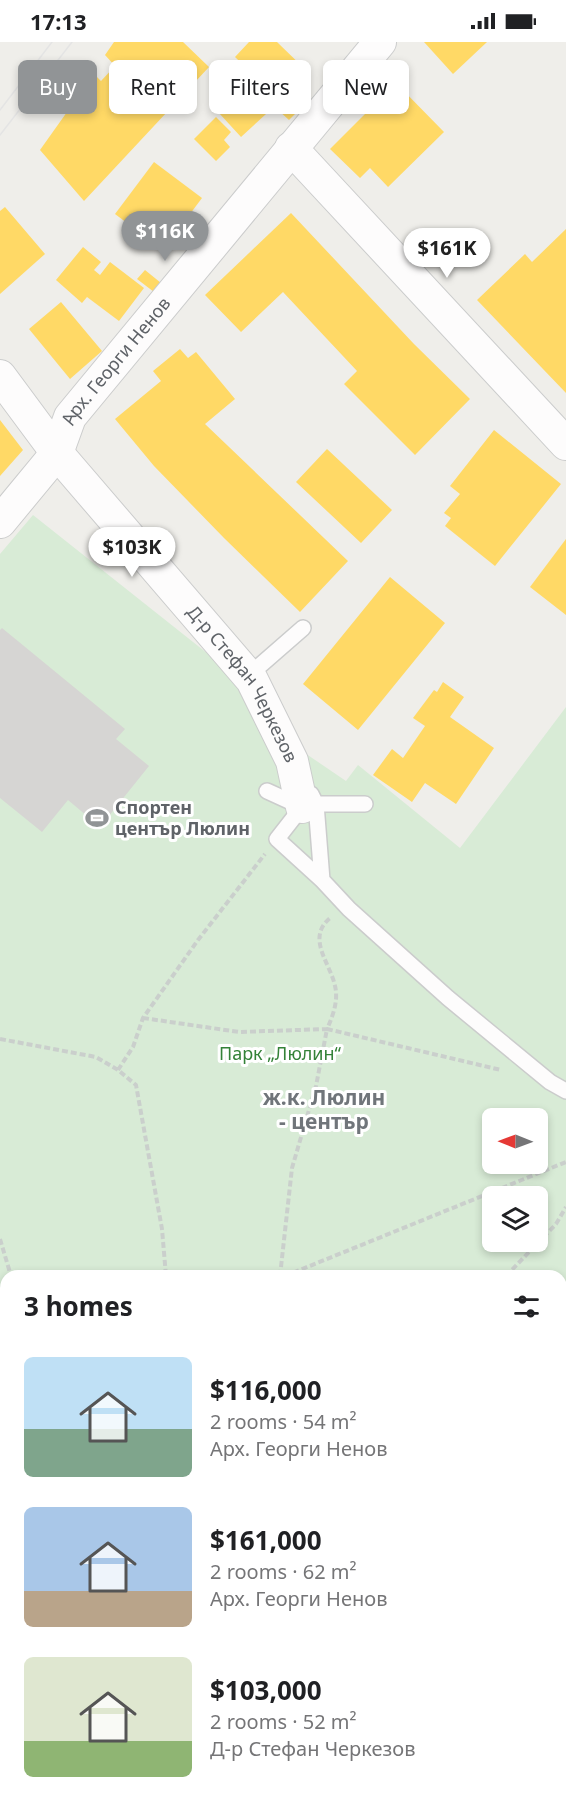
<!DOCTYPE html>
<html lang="en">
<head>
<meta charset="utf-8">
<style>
	body { margin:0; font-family:"Noto Sans",sans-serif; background:#f2f2f2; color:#202124; height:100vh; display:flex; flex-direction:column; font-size:22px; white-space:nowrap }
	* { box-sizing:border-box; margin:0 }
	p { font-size:20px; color:#757577 }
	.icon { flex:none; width:33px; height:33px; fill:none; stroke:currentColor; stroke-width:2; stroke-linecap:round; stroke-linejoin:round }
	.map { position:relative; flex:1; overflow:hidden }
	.side { position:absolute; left:0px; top:1228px; width:567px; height:536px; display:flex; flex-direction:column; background:#fff; border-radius:18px 18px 0 0; box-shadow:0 3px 9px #0003 }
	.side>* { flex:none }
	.top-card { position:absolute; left:18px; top:18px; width:531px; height:54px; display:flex; gap:12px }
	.needle { width:39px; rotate:271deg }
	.tools { position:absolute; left:482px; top:1066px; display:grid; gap:12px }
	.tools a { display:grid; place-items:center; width:66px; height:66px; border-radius:9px; background:#fff; box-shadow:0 3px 9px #0003; font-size:30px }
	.price { position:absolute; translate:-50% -51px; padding:0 14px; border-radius:21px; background:#fff; color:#222; font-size:20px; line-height:39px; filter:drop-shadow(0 2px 3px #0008) }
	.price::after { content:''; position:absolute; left:50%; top:36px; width:18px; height:14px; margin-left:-9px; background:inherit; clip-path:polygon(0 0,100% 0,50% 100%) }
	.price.on { background:#919496; color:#fff }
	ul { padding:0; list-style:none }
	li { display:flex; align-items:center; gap:18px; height:150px; padding:0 24px }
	li span { display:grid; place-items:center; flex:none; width:168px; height:120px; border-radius:9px; color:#555 }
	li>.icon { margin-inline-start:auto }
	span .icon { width:72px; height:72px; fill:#fffc; stroke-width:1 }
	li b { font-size:26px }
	h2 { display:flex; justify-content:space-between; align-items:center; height:72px; padding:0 24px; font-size:26px }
	.tag { padding:0 21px; border-radius:9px; background:#fff; box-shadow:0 3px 9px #0003; font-size:21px; line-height:54px }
	.tag.on { background:#919496; color:#fff }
	.status { display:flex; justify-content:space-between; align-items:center; height:42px; padding:0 30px; background:#fff; direction:ltr }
	.status svg { height:16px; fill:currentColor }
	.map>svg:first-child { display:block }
	.green { fill:#d8ebd6; fill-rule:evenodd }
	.homes { fill:#ffd966 }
	.shops { fill:#e06666 }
	.public { fill:#76a5af }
	.building { fill:#d6d5d3 }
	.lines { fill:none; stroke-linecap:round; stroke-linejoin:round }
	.lane-casing { stroke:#cbcccc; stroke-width:18 }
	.street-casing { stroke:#cbcccc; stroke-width:34 }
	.secondary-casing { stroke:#cacacb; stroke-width:36 }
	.path { stroke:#cacfcc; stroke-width:4; stroke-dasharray:6 3; stroke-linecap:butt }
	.lane { stroke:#fdfcfc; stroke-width:15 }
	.street { stroke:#fdfcfc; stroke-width:32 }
	.secondary { stroke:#fdfcfc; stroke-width:33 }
	.tram { stroke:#e4e4e4; stroke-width:1.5 }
	.labels { text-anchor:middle; stroke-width:6; stroke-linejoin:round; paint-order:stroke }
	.street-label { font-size:18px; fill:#5f6368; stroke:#fff }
	.poi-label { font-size:18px; font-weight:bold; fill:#5f6368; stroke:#fff; text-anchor:start }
	.park-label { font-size:18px; fill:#348238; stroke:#fff }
	.quarter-label { font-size:21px; font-weight:bold; fill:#70757a; stroke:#fff }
</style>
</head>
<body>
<div class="status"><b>17:13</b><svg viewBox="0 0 49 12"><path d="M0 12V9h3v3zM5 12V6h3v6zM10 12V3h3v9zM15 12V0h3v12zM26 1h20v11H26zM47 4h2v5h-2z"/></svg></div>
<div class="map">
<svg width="566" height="1763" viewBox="0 0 566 1763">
	<rect width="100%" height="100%" fill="#efeeea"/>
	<path class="green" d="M33 473 222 623 271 688 346 739 358 723 460 806 566 665V1763H282L275 1758H561V1234H6V1555L0 1551V512ZM492 1077H537V1122H492ZM492 1155H537V1200H492Z"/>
	<path class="homes" d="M114 0H183L209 25 84 159 40 108 94 32 101 39 115 24 105 13Z
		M249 0H277L311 33 283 61 235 15Z
		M424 0H487L453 32Z
		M396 41 444 90 388 145 370 126 360 136 330 107Z
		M243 48 266 72 241 95 219 71Z
		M286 60 297 70 289 78 278 68Z
		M216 75 231 90 224 98 230 105 216 119 194 97Z
		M154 120 202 156 163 208 115 172Z
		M5 165 45 212 0 252V169Z
		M291 171 414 302 470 357 415 413 344 342 357 329 283 250 241 290 205 253Z
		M566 187V351L477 258 525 212 532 220Z
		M83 205 101 220 94 228 100 233 110 220 144 246 119 279 87 255 82 261 56 238Z
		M145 228 161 241 154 250 137 237Z
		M61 260 102 309 70 337 29 287Z
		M180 307 188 316 196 310 235 357 205 382 348 519 300 570 224 496 154 424 115 377 161 339 153 329Z
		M0 378 23 408 0 434Z
		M494 388 561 442 495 524 445 484 451 476 444 471 460 452 450 444Z
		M327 407 392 468 361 501 296 440Z
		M566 497V573L530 545Z
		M390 535 445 581 358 688 303 642Z
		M443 640 464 655 450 675 494 706 456 762 425 741 412 760 373 733 392 707 403 716 425 684 413 676 434 648 437 650Z"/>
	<path class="shops" d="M0 1751 6 1755V1758H9L16 1763H0Z"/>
	<path class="public" d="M561 1366 566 1368V1417L561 1415Z"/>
	<path class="building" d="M2 586 125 687 116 697 149 724 100 785 68 758 42 790 0 756V588Z
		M566 1260V1339L561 1337V1270Z"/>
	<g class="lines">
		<g class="lane-casing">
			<path id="lane" d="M248 634 303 586
				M267 749 302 765 277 797 322 838 349 867 448 956 550 1040 566 1049
				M311 752 316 762 322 838
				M316 762H365"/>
		</g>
		<g class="street-casing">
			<g id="street">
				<path d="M291 106 566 402"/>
				<path id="s1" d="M0 334 57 411 252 638 292 719 302 765"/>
				<path id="s2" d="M0 480 57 411 70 375 380 0"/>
			</g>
		</g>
		<g class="secondary-casing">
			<path id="secondary" d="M0 1604 6 1609
				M0 1694 6 1699
				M85 1758 92 1763
				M203 1758 209 1763"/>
		</g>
		<path class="path" d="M143 976 239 990 327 987C332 976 337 963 336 950 334 924 304 898 330 876
			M0 997 96 1015 118 1028 136 1043 162 1187 166 1234
			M118 1028 133 1005 143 976 198 898 265 812
			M0 1197 11 1234
			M280 1234 292 1126 316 1044 327 987 501 1028
			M285 1234 566 1120
			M506 1234 556 1182 566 1165
			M0 1321 6 1322
			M0 1354 6 1365
			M561 1669H566
			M357 1763 362 1758"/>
		<use href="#lane" class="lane"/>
		<use href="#street" class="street"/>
		<use href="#secondary" class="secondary"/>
		<path class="tram" d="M0 68 52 0
			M0 93 72 0
			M0 1643 6 1647
			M0 1667 6 1671
			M121 1758 128 1763
			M154 1758 160 1763"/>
	</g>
	<defs>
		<g id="stadium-bare" transform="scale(1.8)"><path d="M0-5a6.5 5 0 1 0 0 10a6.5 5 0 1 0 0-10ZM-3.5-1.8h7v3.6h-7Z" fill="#919496" stroke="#fff" stroke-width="2.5" paint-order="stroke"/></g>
	</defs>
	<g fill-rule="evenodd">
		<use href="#stadium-bare" x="97" y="776"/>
	</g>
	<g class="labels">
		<g class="street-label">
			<text dy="6" stroke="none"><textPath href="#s2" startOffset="200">Арх. Георги Ненов</textPath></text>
			<text dy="6" stroke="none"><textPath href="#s1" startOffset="393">Д-р Стефан Черкезов</textPath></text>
		</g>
		<g class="poi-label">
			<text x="115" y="772">Спортен<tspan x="115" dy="21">център Люлин</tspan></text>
		</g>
		<g class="park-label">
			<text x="280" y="1018">Парк „Люлин“</text>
		</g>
		<g class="quarter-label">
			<text x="324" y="1063">ж.к. Люлин<tspan x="324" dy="24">- център</tspan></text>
		</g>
	</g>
</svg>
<div class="tools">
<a><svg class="needle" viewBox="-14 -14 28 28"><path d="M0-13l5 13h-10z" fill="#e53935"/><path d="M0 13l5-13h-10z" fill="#757577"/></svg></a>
<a><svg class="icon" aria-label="layers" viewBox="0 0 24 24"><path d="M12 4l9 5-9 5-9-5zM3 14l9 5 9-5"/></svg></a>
</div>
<b class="price on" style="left:165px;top:220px">$116K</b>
<b class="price" style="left:447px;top:237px">$161K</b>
<b class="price" style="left:132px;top:536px">$103K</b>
<div class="top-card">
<a class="tag on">Buy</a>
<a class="tag">Rent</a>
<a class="tag">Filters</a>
<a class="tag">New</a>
</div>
<section class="side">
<h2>3 homes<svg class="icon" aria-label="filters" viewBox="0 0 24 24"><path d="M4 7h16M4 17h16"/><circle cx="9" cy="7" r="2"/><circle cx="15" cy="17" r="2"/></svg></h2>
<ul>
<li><span style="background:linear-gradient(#bfe0f5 60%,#7fa58c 0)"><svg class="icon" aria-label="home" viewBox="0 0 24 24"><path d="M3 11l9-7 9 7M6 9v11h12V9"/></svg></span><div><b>$116,000</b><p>2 rooms · 54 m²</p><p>Арх. Георги Ненов</p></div></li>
<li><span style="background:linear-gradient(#a9c7e8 70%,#b9a48a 0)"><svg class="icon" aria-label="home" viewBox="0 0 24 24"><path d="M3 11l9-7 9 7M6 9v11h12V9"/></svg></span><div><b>$161,000</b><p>2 rooms · 62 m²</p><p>Арх. Георги Ненов</p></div></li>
<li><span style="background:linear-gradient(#dfe7d0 70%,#8fb573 0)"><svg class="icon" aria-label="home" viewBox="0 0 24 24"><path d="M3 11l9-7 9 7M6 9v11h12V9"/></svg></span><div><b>$103,000</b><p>2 rooms · 52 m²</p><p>Д-р Стефан Черкезов</p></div></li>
</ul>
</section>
</div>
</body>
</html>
